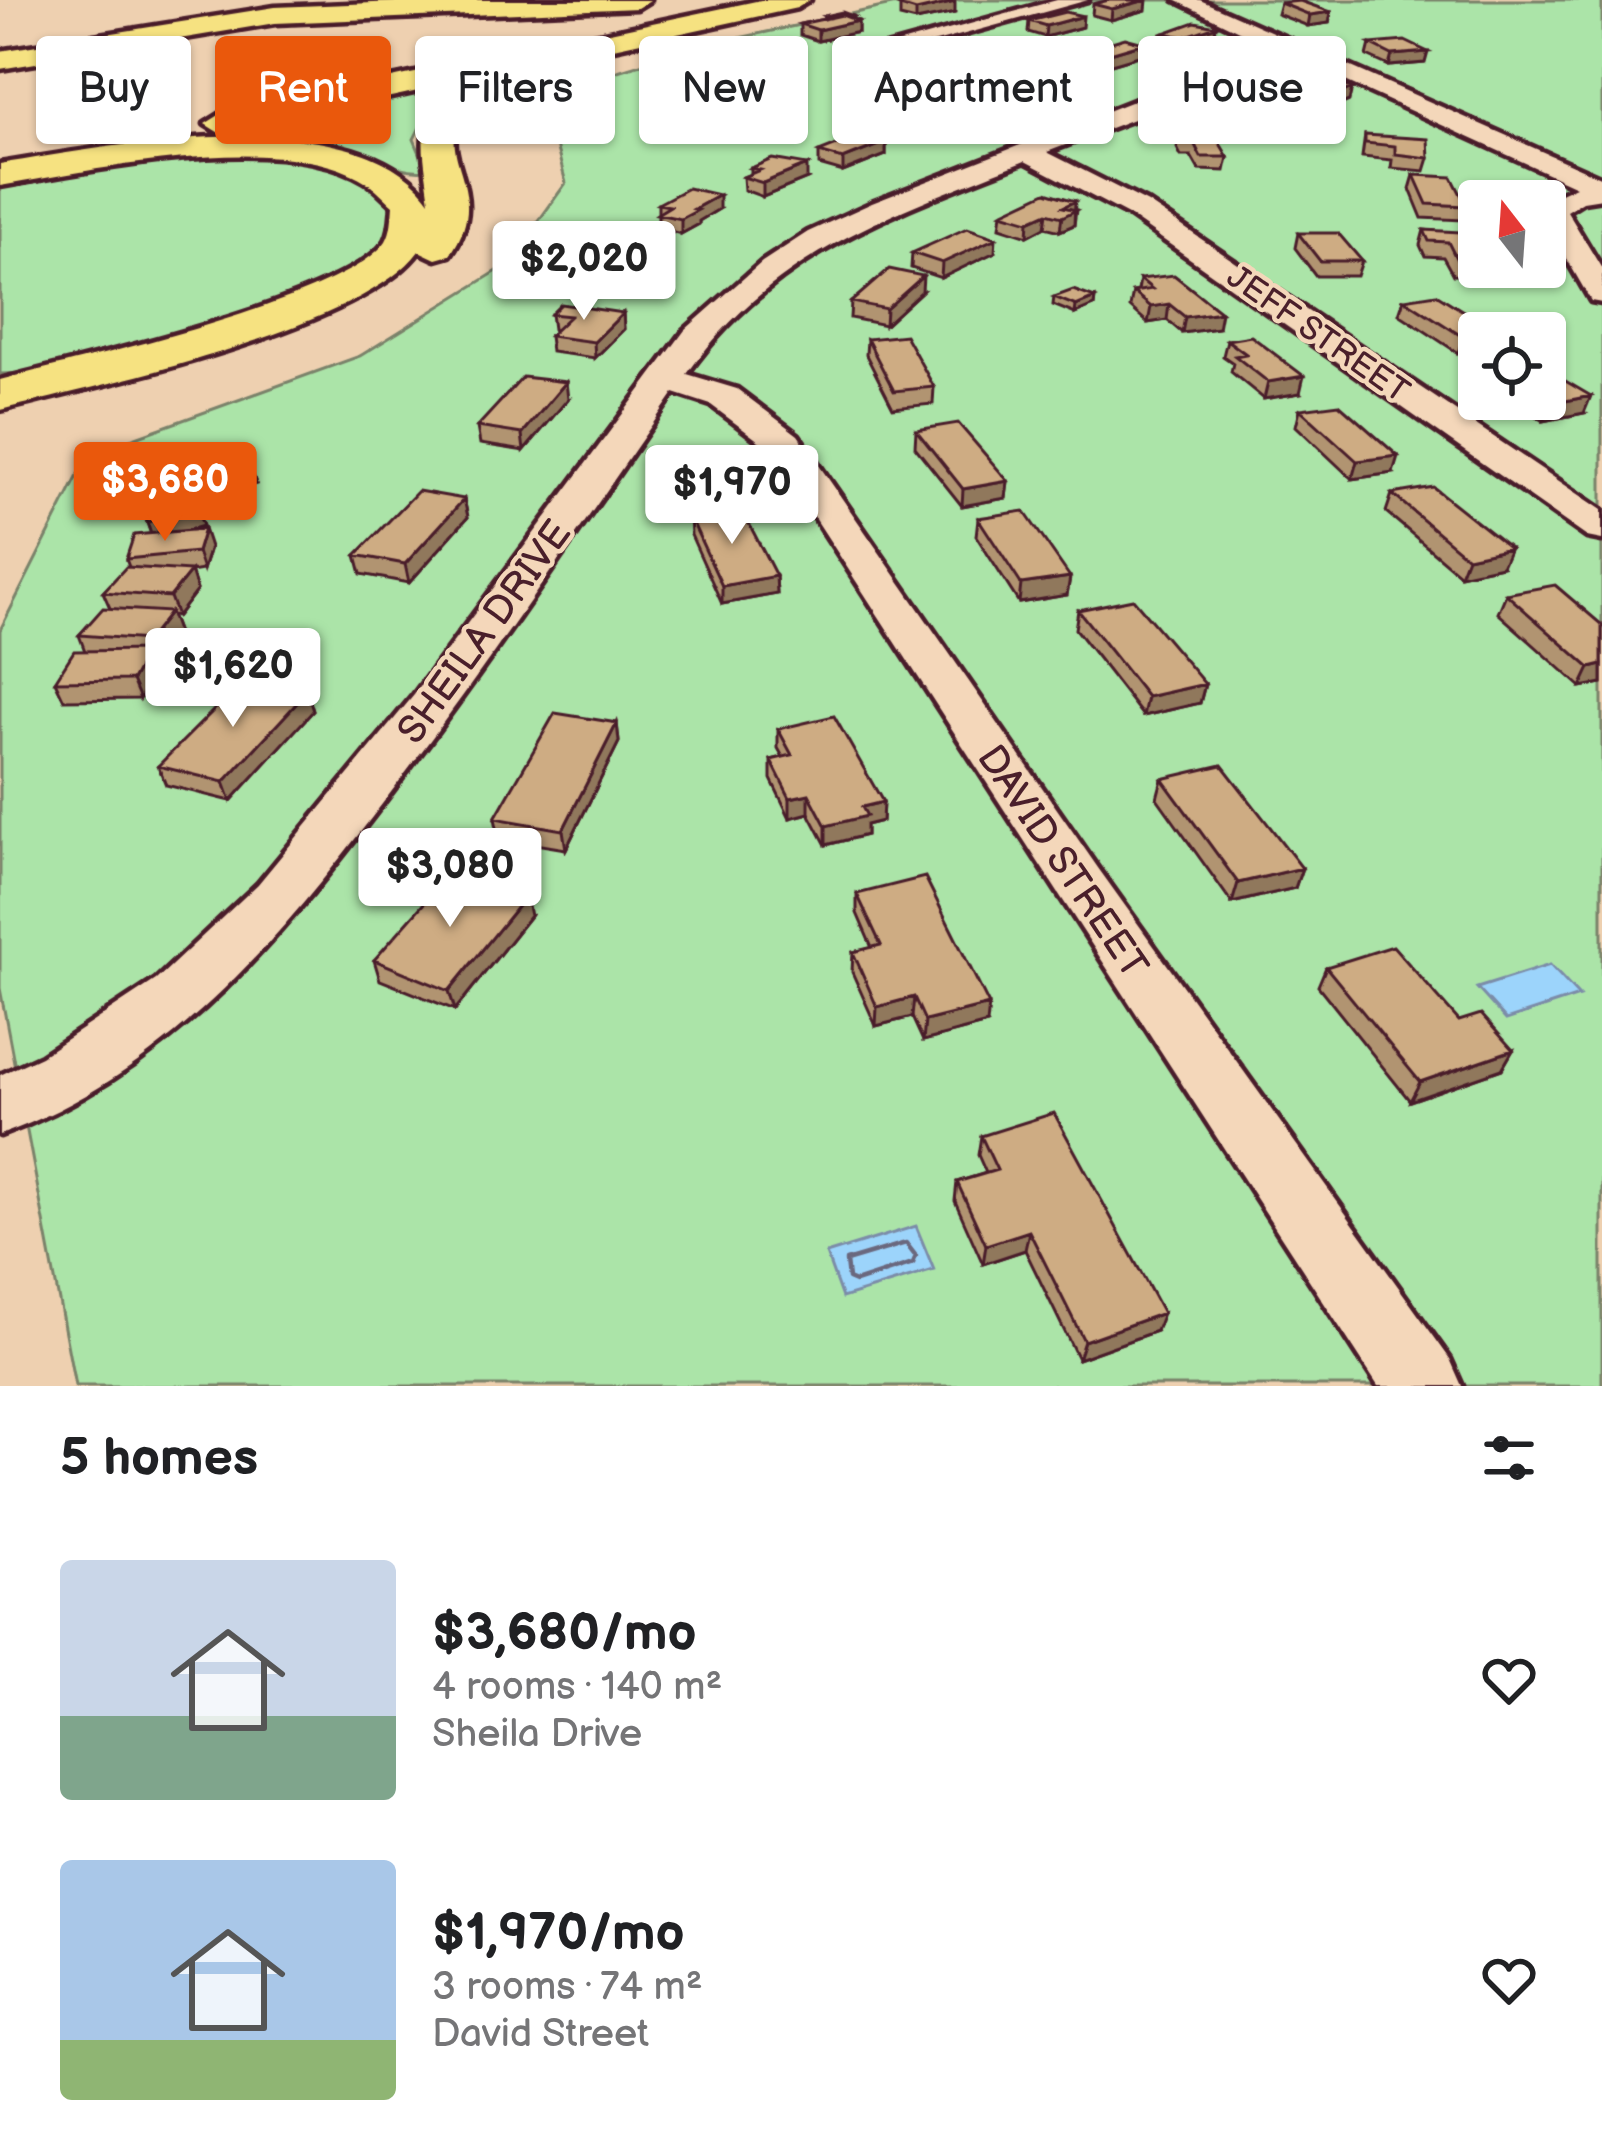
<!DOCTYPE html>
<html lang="en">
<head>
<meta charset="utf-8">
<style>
	body { margin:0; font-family:"Balsamiq Sans",sans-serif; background:#f2f2f2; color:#202124; height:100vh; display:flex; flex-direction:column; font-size:45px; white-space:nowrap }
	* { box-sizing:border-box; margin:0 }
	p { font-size:39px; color:#757577 }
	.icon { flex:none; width:66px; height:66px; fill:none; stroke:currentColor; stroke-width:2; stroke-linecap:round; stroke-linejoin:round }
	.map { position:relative; height:1386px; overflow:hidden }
	.drawer { display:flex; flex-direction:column; background:#fff; flex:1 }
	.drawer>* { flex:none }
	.guide { position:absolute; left:36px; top:36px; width:1530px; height:108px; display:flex; gap:24px }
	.needle { width:78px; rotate:343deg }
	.fabs { position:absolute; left:1458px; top:180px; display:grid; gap:24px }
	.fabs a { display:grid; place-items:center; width:108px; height:108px; border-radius:12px; background:#fff; box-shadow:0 3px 9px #0004; font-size:60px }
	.price { position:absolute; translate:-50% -102px; padding:0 27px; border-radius:12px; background:#fff; color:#222; font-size:39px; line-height:78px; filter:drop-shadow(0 3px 6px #0008) }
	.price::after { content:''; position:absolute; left:50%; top:72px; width:36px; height:27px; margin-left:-18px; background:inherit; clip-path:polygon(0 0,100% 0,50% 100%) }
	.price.active { background:#ea580c; color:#fff }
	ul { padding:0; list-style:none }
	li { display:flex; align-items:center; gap:36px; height:300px; padding:0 60px }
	li span { display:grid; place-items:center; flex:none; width:336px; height:240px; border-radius:12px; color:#555 }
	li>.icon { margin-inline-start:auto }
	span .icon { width:144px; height:144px; fill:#fffc; stroke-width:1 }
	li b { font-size:51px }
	h2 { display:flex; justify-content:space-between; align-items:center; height:144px; padding:0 60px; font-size:51px }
	.chip { padding:0 42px; border-radius:12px; background:#fff; box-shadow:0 3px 9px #0004; font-size:42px; line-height:108px }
	.chip.active { background:#ea580c; color:#fff }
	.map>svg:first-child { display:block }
	.green { fill:#abe4a8; stroke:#7a826a; stroke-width:3; fill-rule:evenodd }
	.water { fill:#9cd4fb; stroke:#7b8ca8; stroke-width:3 }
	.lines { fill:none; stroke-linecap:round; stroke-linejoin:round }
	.shore { stroke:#6b677e; stroke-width:4.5 }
	.minor-casing { stroke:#4a1f2b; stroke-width:9 }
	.motorway-casing { stroke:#4a1f2b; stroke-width:9 }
	.minor { fill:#f4d7ba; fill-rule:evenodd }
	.motorway { fill:#f6e281; fill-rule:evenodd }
	.wall { fill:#b19471; stroke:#4a1f2b; stroke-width:3 }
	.shaded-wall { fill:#90785c; stroke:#4a1f2b; stroke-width:3 }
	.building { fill:#ceac83; stroke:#4a1f2b; stroke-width:3 }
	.labels { text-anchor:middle; stroke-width:9; stroke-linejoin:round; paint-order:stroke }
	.far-street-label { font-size:33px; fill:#4a1f2b; stroke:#f4d7ba }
	.street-label { font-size:39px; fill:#4a1f2b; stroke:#f4d7ba }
</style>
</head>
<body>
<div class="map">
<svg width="1602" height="1386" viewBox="0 0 1602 1386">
	<rect width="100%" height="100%" fill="#eed0b0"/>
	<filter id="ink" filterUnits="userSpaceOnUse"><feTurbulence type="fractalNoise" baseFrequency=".00833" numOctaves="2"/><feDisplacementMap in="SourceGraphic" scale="24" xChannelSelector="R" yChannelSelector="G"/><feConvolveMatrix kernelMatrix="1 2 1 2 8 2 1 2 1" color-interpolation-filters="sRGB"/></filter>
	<g filter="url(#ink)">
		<path class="green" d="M915 0H1602V1386H75L0 988V630L89 454 360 356 507 265 566 183 549 119 578 83 693 48ZM1479 201H1545V267H1479ZM1479 333H1545V399H1479Z
			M479 74C449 92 429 106 414 139L427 170C395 174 369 152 337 147 280 139 208 147 149 148Z
			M232 151 312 157 388 185 400 214 388 243 349 278 230 323 27 373 0 374V182Z"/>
		<path class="water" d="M1550 965 1579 996 1506 1020 1477 988Z
			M916 1226 934 1270 842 1298 826 1254Z"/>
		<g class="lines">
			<path class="shore" d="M906 1243 916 1256 913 1263 855 1282 848 1279 846 1261Z"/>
			<g class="minor-casing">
				<path id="minor" d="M1057 0H1088L874 59 864 53Z
					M1175 0H1200L1602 178V198L1583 201 1567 211 1602 269V303L1591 301 1545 221 1547 199 1576 186 1308 64 1246 76 1047 152 1148 203 1602 510V540L1587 537 1128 215 1025 161C893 214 773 252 687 374L737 389 798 435 1098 868 1450 1359 1462 1386H1378L771 450 711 405 674 393C584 522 497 653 401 779 292 923 177 1071 0 1135V1075L41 1056 156 980 258 884 414 695 685 330 762 262 808 232 872 203 1161 90 1233 65 1288 55Z"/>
			</g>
			<g class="motorway-casing">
				<path id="motorway" d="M448 0H650L637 8 275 23 0 69V51L275 7Z
					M761 0H810L797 8 517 69 516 79C389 140 508 172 450 255L436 259 419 251C363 329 96 386 0 410V380C76 360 346 300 386 241 392 231 392 217 393 205 384 197 375 187 365 181 281 129 94 170 0 186V164C108 147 356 96 430 201 424 153 409 106 464 81L221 134 205 124 221 114Z"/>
			</g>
			<use href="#minor" class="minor"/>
			<use href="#motorway" class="motorway"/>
		</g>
		<path class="wall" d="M1280 3 1331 12 1329 23 1308 26 1277 14Z
			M1093 4 1146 10 1111 20 1092 15Z
			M900 6 955 13 916 21 900 17Z
			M824 16H853V19L858 21V32L818 41 800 35V24L824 19Z
			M1029 21 1082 27 1045 37 1028 32Z
			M1216 26 1214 38 1183 49 1162 44 1164 33Z
			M1370 44 1425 63 1389 66 1367 56Z
			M698 47V53H702L703 64 691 78H664V66Z
			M1091 48 1142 55 1108 65 1089 60Z
			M1035 74 1083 81 1055 91 1033 86Z
			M1287 95 1349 101 1313 116 1297 111 1294 123 1273 127 1255 133 1227 125 1229 112 1284 107Z
			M940 103 1003 108 963 123 946 118 945 127 909 141 884 134V121L940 113Z
			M1179 135 1228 157 1225 171 1199 170 1191 156H1181L1177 148Z
			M1365 135 1429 158 1425 171 1391 168 1392 160 1362 157Z
			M886 142V155L843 172 819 165V152Z
			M751 168 807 179 763 197 744 190 743 177 751 174Z
			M1414 175 1467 206 1463 220 1422 218 1410 189Z
			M658 204 719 209 699 221V224L681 234 658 228Z
			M1076 210 1074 225 1060 231 1045 227 1028 236 1000 227 1002 213Z
			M1424 230 1479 236V267H1492L1489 277 1453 275 1443 257 1425 256 1420 245Z
			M1298 233 1362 261 1357 276H1316L1295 248Z
			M653 250 601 280 568 271 566 256Z
			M995 252 941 278 911 268 912 253Z
			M1140 279 1218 328 1182 333 1167 320 1148 323 1130 307 1133 292 1138 291Z
			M922 291 885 325 850 318 851 302Z
			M1054 297 1095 298 1094 306 1075 314 1053 305Z
			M1404 299 1479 333V350L1458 353 1399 314Z
			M623 313 624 329 595 358 551 352 549 336 555 330 553 329 551 314Z
			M867 339 934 387 933 404 893 408 866 355Z
			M1227 340 1300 393 1264 399 1231 372 1233 363 1223 356Z
			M568 399 524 451 480 444 477 427Z
			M1509 399H1545L1584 413 1544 421Z
			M1300 409 1393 473 1352 479 1296 426Z
			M916 430 1008 481 1006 498 962 506 915 447Z
			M250 466 256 484 193 500 203 526 189 530 210 547 203 570 191 572 197 590 177 616 171 615 177 631 155 659H152L156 669 140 699 64 700 55 681 85 651 79 635 110 608 103 592 129 567 126 559 151 534 142 509 128 513Z
			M1392 494 1502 566 1460 575 1386 512Z
			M464 499 468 517 409 583 361 574 356 555Z
			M690 517 776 576 777 594 722 604 691 535Z
			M978 518 1070 577 1067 595 1019 603 976 536Z
			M1506 594 1602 625V683L1581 687 1498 613Z
			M1078 610 1205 684 1200 703 1143 716 1075 629Z
			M307 692 313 711 231 801 166 785 158 766Z
			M617 723 619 742 566 849 499 838 495 818Z
			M778 729 883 802 882 821 866 825V835L826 845 809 813 790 818 771 779V760L783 757 778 748Z
			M1162 779 1302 868 1295 888 1232 903 1157 798Z
			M857 894 987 1024 923 1041 912 1017 876 1026 852 972 853 952 872 948 857 913Z
			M530 916 455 1010 380 980 374 960Z
			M1326 967 1459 1021 1513 1050 1502 1069 1410 1101 1318 986Z
			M981 1136 1156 1331 1078 1359 1025 1250 983 1264 955 1201 957 1182 986 1173 978 1155Z"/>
		<path class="shaded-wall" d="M1147 0 1146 10 1111 20 1112 9Z
			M955 2V13L916 21V11Z
			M1331 12 1329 23 1308 26 1310 15Z
			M1083 16 1082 27 1045 37 1046 26Z
			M858 21V32L818 41V30Z
			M1216 26 1214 38 1183 49 1184 37Z
			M1144 43 1142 55 1108 65 1110 53Z
			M698 47 699 57 702 53 703 64 691 78 690 66Z
			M1428 52 1425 63 1389 66 1392 55Z
			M1084 69 1083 81 1055 91 1056 79Z
			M1352 88 1349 101 1313 116 1316 103Z
			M1004 96 1003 108 963 123 964 110Z
			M1297 110 1294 123 1273 127 1255 133 1258 120 1276 114Z
			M946 115 945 127 909 141V128Z
			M886 142V155L843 172V159Z
			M807 165V179L763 197V183Z
			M719 195V209L699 221V224L681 234V219L694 209Z
			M1075 201 1074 225 1060 231 1063 207Z
			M1047 213 1045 227 1028 236 1029 221Z
			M652 236 653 250 601 280 599 265Z
			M996 238 995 252 941 278 942 263Z
			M923 276 922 291 885 325 886 309Z
			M1095 298 1094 306 1075 314 1076 306Z
			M1169 304 1167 320 1148 323 1151 307Z
			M1221 312 1218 328 1182 333 1185 317Z
			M623 313 624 329 595 358 594 342Z
			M1479 334V350L1458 353 1463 337Z
			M1304 376 1300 393 1264 399 1268 382Z
			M566 382 568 399 524 451 522 434Z
			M1591 396 1584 413 1544 421 1550 404Z
			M1398 456 1393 473 1352 479 1357 461Z
			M250 466 256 484 192 500 186 482Z
			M1008 481 1006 498 962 506 963 489Z
			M135 491 142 509 128 513 121 495Z
			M464 499 468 517 409 583 405 564Z
			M197 509 203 526 153 540 147 522Z
			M204 529 210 547 203 570 197 552Z
			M1510 548 1502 566 1460 575 1467 557Z
			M191 571 197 590 177 616 170 597Z
			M776 576 777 594 722 604V586Z
			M1070 577 1067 595 1019 603 1021 584Z
			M170 612 177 631 155 659 148 640Z
			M149 650 156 669 140 699 132 680Z
			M1602 665V683L1581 687 1590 668Z
			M1205 684 1200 703 1143 716 1147 697Z
			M307 692 313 711 231 801 224 782Z
			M617 723 619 742 566 849 563 830Z
			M809 794V813L790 818V798Z
			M883 802 882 821 866 825V835L826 845V826L862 807Z
			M1302 868 1295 888 1232 903 1238 883Z
			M526 896 530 916 455 1010 449 991Z
			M914 997 912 1017 876 1026 877 1007Z
			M989 1005 987 1024 923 1041 925 1021Z
			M1513 1050 1502 1069 1410 1101 1420 1082Z
			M1029 1231 1025 1250 983 1264 986 1245Z
			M1163 1313 1156 1331 1078 1359 1084 1341Z"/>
		<path class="building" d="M928 0 955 2 916 11 900 6Z
			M1109 0H1145L1112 9 1093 4Z
			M1300 1 1331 12 1310 15 1280 3Z
			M842 12 853 16 848 17 842 15 829 18 824 16Z
			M1065 12 1083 16 1046 26 1029 21Z
			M842 15 858 21 818 30 800 24Z
			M1195 22 1216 26 1184 37 1164 33Z
			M1125 38 1144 43 1110 53 1091 48Z
			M1405 41 1428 52 1392 55 1370 44Z
			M675 47H698L695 53H702L690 66H664Z
			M1063 64 1084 69 1056 79 1035 74Z
			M1330 82 1352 88 1316 103 1287 95Z
			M980 89 1004 96 964 110 940 103Z
			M1262 101 1297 110 1276 114 1258 120 1229 112Z
			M921 108 946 115 909 128 884 121Z
			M862 135 886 142 843 159 819 152Z
			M1179 135H1215L1228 157H1201L1194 143H1184Z
			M1365 135 1428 139 1429 158 1395 154V146L1365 143Z
			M772 159 807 165 763 183 743 177 760 170 751 168Z
			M1414 175 1452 177 1467 206 1427 204Z
			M688 188 719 195 694 209 698 210 681 219 657 214 670 206 658 204Z
			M1046 192 1075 201 1063 207 1076 210 1062 217 1047 213 1029 221 1002 213Z
			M620 228 652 236 599 265 566 256Z
			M967 228 996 238 942 263 912 253Z
			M1424 230 1478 233 1479 261 1457 260 1448 242 1429 241Z
			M1298 233H1338L1362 261H1320Z
			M889 269 923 276 886 309 851 302Z
			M1174 275 1221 312 1185 317 1169 304 1151 307 1133 292 1152 289 1140 279Z
			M1073 290 1095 298 1076 306 1054 297Z
			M1436 294 1497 332 1463 337 1404 299Z
			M561 304 623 313 594 342 549 336 570 316 551 314Z
			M905 335 934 387 894 391 867 339Z
			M1251 336 1304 376 1268 382 1235 356 1246 354 1227 340Z
			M1545 369 1591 396 1550 404 1542 399H1545Z
			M523 377 566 382 522 434 477 427Z
			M1339 404 1398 456 1357 461 1300 409Z
			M958 423 1008 481 963 489 916 430Z
			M242 451 250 466 186 482 197 509 147 522 135 491 121 495 116 482Z
			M1433 487 1510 548 1467 557 1392 494Z
			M418 491 464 499 405 564 356 555Z
			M741 508 776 576 722 586 690 517Z
			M1024 511 1070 577 1021 584 978 518Z
			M204 529 197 552 126 559 134 535Z
			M126 567 191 571 170 597 103 592Z
			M1555 585 1602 625V665L1590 668 1506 594Z
			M1133 599 1205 684 1147 697 1078 610Z
			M103 608 170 612 148 640 79 635Z
			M149 650 132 680 55 681 74 651Z
			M246 678 307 692 224 782 158 766Z
			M555 713 617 723 563 830 495 818Z
			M834 716 883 802 862 807 867 816 826 826 809 794 790 798 771 760 792 755 778 729Z
			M1222 765 1302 868 1238 883 1162 779Z
			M454 869 526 896 449 991 374 960Z
			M925 877 989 1005 925 1021 914 997 877 1007 853 952 881 945 857 894Z
			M1393 946 1459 1021 1481 1014 1513 1050 1420 1082 1326 967Z
			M1054 1113 1163 1313 1084 1341 1029 1231 986 1245 957 1182 997 1170 981 1136Z"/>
	</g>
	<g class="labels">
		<g class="far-street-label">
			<text transform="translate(1319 333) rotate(35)" y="12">JEFF STREET</text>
		</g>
		<g class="street-label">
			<text transform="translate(483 631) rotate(-54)" y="14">SHEILA DRIVE</text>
			<text transform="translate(1064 861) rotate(56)" y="14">DAVID STREET</text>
		</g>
	</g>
</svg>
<div class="fabs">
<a><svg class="needle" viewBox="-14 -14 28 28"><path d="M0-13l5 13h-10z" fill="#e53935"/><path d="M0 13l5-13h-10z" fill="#757577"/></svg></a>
<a><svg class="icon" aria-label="locate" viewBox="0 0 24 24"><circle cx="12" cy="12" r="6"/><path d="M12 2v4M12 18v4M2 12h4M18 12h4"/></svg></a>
</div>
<b class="price" style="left:584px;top:323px">$2,020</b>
<b class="price active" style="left:165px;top:544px">$3,680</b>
<b class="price" style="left:732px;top:547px">$1,970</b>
<b class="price" style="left:233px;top:730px">$1,620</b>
<b class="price" style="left:450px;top:930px">$3,080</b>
<div class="guide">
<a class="chip">Buy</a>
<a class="chip active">Rent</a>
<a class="chip">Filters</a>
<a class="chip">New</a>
<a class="chip">Apartment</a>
<a class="chip">House</a>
</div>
</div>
<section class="drawer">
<h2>5 homes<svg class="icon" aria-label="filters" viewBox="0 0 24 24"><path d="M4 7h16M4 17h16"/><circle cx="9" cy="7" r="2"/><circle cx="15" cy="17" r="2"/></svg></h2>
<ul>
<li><span style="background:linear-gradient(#c9d6e8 65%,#7fa58c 0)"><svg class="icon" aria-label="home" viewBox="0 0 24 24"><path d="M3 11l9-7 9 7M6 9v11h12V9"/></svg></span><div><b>$3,680/mo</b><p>4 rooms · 140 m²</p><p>Sheila Drive</p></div><svg class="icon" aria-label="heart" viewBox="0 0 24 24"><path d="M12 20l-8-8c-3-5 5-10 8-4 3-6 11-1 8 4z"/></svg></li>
<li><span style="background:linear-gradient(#a9c7e8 75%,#8fb573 0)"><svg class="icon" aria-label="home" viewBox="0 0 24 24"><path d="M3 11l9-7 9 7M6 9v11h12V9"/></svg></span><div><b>$1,970/mo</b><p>3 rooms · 74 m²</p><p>David Street</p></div><svg class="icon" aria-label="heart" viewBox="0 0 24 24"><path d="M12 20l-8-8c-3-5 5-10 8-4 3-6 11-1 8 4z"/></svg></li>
</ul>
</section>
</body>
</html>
